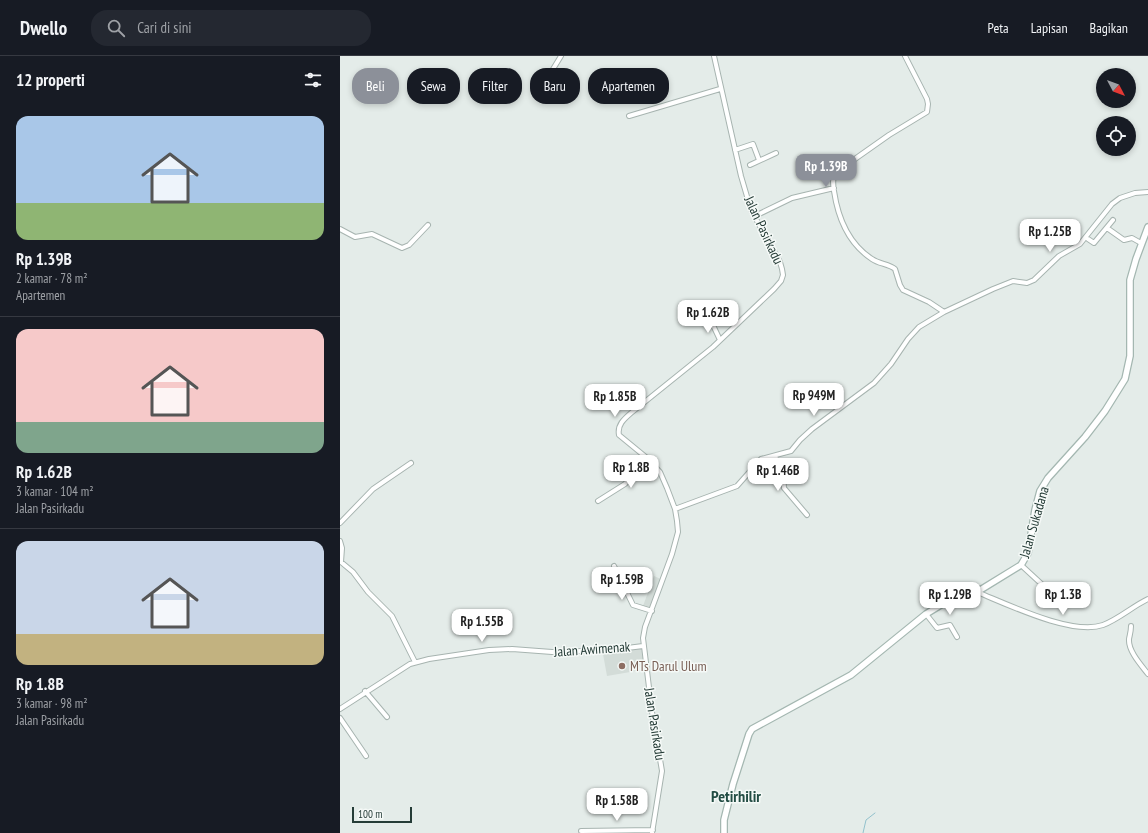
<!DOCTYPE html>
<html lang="id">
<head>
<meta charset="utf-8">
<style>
	body { margin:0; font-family:"PT Sans Narrow",sans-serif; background:#242831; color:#f1f3f6; height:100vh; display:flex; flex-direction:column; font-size:15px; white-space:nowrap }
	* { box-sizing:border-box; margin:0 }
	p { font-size:13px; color:#9ea1a6 }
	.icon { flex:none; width:22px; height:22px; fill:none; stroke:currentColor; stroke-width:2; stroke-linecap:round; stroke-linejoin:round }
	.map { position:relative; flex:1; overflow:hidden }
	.drawer { display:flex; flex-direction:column; background:#171b24; width:340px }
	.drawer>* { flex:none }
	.banner { position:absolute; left:12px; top:12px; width:380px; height:36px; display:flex; gap:8px }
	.needle { width:26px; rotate:131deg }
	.fabs { position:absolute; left:756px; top:12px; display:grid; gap:8px }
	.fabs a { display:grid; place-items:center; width:40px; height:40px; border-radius:50%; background:#171b24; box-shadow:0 2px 6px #0003; font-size:20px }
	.scale { position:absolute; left:12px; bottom:10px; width:60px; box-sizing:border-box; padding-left:4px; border:2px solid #253c37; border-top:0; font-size:11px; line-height:14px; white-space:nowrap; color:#253c37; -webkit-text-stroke:3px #f5f9f7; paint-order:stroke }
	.price { position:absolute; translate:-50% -34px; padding:0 9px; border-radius:8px; background:#fff; color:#222; font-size:13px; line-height:26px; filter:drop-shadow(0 1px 2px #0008) }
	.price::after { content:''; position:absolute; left:50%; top:24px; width:12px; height:9px; margin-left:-6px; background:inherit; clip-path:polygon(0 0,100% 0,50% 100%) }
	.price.active { background:#8c9099; color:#fff }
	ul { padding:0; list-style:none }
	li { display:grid; align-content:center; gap:8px; height:212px; padding:0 16px }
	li+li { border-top:1px solid #363941 }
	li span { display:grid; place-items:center; height:124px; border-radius:12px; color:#555 }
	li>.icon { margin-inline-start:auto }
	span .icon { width:72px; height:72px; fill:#fffc; stroke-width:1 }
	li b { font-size:17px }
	h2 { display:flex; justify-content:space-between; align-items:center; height:48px; padding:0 16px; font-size:17px }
	.tag { padding:0 14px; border-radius:16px; background:#171b24; box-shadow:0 2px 6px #0003; font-size:14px; line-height:36px }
	.tag.active { background:#8c9099; color:#fff }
	header { display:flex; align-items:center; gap:24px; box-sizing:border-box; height:56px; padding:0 20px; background:#171b24; border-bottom:1px solid #363941 }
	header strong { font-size:19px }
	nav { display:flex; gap:22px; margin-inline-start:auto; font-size:14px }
	.search { width:280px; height:36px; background:#242831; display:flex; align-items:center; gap:10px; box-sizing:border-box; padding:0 14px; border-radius:16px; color:#9ea1a6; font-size:15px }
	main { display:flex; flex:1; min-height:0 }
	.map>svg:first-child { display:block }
	.built { fill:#d3dcd8 }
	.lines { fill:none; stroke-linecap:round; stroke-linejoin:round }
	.stream { stroke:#92c1cc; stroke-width:1 }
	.minor-casing { stroke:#a7b4b0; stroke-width:6 }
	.secondary-casing { stroke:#a4b7b1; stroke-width:8 }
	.minor { stroke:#fff; stroke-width:4 }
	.secondary { stroke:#fff; stroke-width:5.5 }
	.education-dot { fill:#8d6e63; stroke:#f5f9f7; stroke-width:1.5 }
	.labels { text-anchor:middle; stroke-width:3; stroke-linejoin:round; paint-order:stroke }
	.street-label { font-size:14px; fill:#253c37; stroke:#f5f9f7 }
	.education-label { font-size:14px; fill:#785e54; stroke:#f5f9f7; text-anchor:start }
	.quarter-label { font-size:16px; font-weight:bold; fill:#234d44; stroke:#f5f9f7 }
</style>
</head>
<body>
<header>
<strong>Dwello</strong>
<div class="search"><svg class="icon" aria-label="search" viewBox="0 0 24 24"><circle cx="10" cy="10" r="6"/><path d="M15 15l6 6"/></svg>Cari di sini</div>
<nav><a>Peta</a><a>Lapisan</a><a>Bagikan</a></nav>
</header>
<main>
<section class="drawer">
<h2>12 properti<svg class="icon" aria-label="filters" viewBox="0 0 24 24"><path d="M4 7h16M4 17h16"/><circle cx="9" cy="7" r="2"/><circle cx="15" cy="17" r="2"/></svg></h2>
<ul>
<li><span style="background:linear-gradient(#a9c7e8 70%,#8fb573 0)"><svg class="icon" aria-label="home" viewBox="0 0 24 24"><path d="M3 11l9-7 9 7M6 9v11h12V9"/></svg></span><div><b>Rp 1.39B</b><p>2 kamar · 78 m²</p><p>Apartemen</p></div></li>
<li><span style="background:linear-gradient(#f6c9c9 75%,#7fa58c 0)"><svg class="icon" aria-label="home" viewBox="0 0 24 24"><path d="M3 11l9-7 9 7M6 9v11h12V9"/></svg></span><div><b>Rp 1.62B</b><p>3 kamar · 104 m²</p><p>Jalan Pasirkadu</p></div></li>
<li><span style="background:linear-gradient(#c9d6e8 75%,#c2b280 0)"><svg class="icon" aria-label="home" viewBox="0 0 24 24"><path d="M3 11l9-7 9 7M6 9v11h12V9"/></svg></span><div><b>Rp 1.8B</b><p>3 kamar · 98 m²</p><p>Jalan Pasirkadu</p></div></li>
</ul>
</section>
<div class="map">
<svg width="808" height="777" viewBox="0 0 808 777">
	<rect width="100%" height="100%" fill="#e4ece9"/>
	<path class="built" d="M314 520 323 524 311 553 303 550Z
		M301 592 304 604 296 615 267 620 263 598Z"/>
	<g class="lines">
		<path class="stream" d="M523 777 526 764 535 757"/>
		<g class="minor-casing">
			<path id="minor" d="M565 0 587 43 588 48 587 56 549 79 495 117C492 123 493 129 494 135 498 162 509 188 532 203 539 208 549 208 555 213L560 229 563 234 589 246 604 256
				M210 18 221 0
				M289 60 380 33
				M395 94 413 88 419 104
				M410 109 436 97
				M415 160 452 142 494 132
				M767 172 784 184 792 182 801 187
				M0 173 15 181 32 178 62 192 69 189 88 169
				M748 183 754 187 773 164
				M371 265 380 284
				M435 400 443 420 444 432 467 459
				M258 445 285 428 307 402
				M335 453 397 430 421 403 451 395 460 384 472 373 534 327 551 308 568 283 579 271 604 256 653 233 673 225 687 227 694 224 719 200 740 188 772 148 780 142 795 137 808 136
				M0 467 33 433 71 407
				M0 485 2 492 1 506 13 516 28 536 52 560 75 606
				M681 509 707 533
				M274 510 293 549 312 555
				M637 536C667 548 732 580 763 569 779 563 793 550 808 543
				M586 558 597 572 610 569 617 581
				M791 570C791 575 790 578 789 583 788 595 801 609 808 618
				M25 635 47 661
				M0 653 70 608 89 603 149 594 172 593 212 596 242 595 271 594 303 590
				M0 662 26 700
				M241 775 313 774
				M312 777 322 715 312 656 303 582 305 571 332 498 338 476 337 465 335 453 327 432 320 416 307 402 279 379C277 369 284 363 291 357L373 291 434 233 441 225 443 219 442 213 440 206 411 154 401 120 374 0"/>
		</g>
		<g class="secondary-casing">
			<path id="secondary" d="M384 777V764L393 728 409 678 412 673 511 619 586 558 604 547 621 539 637 536 681 509 688 497 695 454 700 435 708 422 745 381 765 355 785 323 790 300V224L796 203 808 171"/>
		</g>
		<use href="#minor" class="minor"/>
		<use href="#secondary" class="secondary"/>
	</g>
	<circle class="education-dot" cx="282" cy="610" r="4"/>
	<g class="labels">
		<g class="street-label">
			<text transform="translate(424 174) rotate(65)" y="5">Jalan Pasirkadu</text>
			<text transform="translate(694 466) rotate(-74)" y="5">Jalan Sukadana</text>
			<text transform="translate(252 593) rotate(-4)" y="5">Jalan Awimenak</text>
			<text transform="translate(315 668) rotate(81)" y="5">Jalan Pasirkadu</text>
		</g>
		<g class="education-label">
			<text x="290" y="615">MTs Darul Ulum</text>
		</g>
		<g class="quarter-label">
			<text x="396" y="746">Petirhilir</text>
		</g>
	</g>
</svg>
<div class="fabs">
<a><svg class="needle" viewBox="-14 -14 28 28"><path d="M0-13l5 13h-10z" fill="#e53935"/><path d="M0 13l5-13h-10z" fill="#9ea1a6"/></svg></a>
<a><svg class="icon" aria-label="locate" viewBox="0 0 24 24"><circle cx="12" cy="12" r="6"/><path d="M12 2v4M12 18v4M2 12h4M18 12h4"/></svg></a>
</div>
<div class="scale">100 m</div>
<b class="price active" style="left:486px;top:132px">Rp 1.39B</b>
<b class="price" style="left:710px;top:197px">Rp 1.25B</b>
<b class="price" style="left:368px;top:278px">Rp 1.62B</b>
<b class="price" style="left:474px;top:361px">Rp 949M</b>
<b class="price" style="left:275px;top:362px">Rp 1.85B</b>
<b class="price" style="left:291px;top:433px">Rp 1.8B</b>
<b class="price" style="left:438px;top:436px">Rp 1.46B</b>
<b class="price" style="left:282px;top:545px">Rp 1.59B</b>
<b class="price" style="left:610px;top:560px">Rp 1.29B</b>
<b class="price" style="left:723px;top:560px">Rp 1.3B</b>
<b class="price" style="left:142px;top:587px">Rp 1.55B</b>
<b class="price" style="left:277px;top:766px">Rp 1.58B</b>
<div class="banner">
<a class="tag active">Beli</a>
<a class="tag">Sewa</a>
<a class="tag">Filter</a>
<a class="tag">Baru</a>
<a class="tag">Apartemen</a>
</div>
</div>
</main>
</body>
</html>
